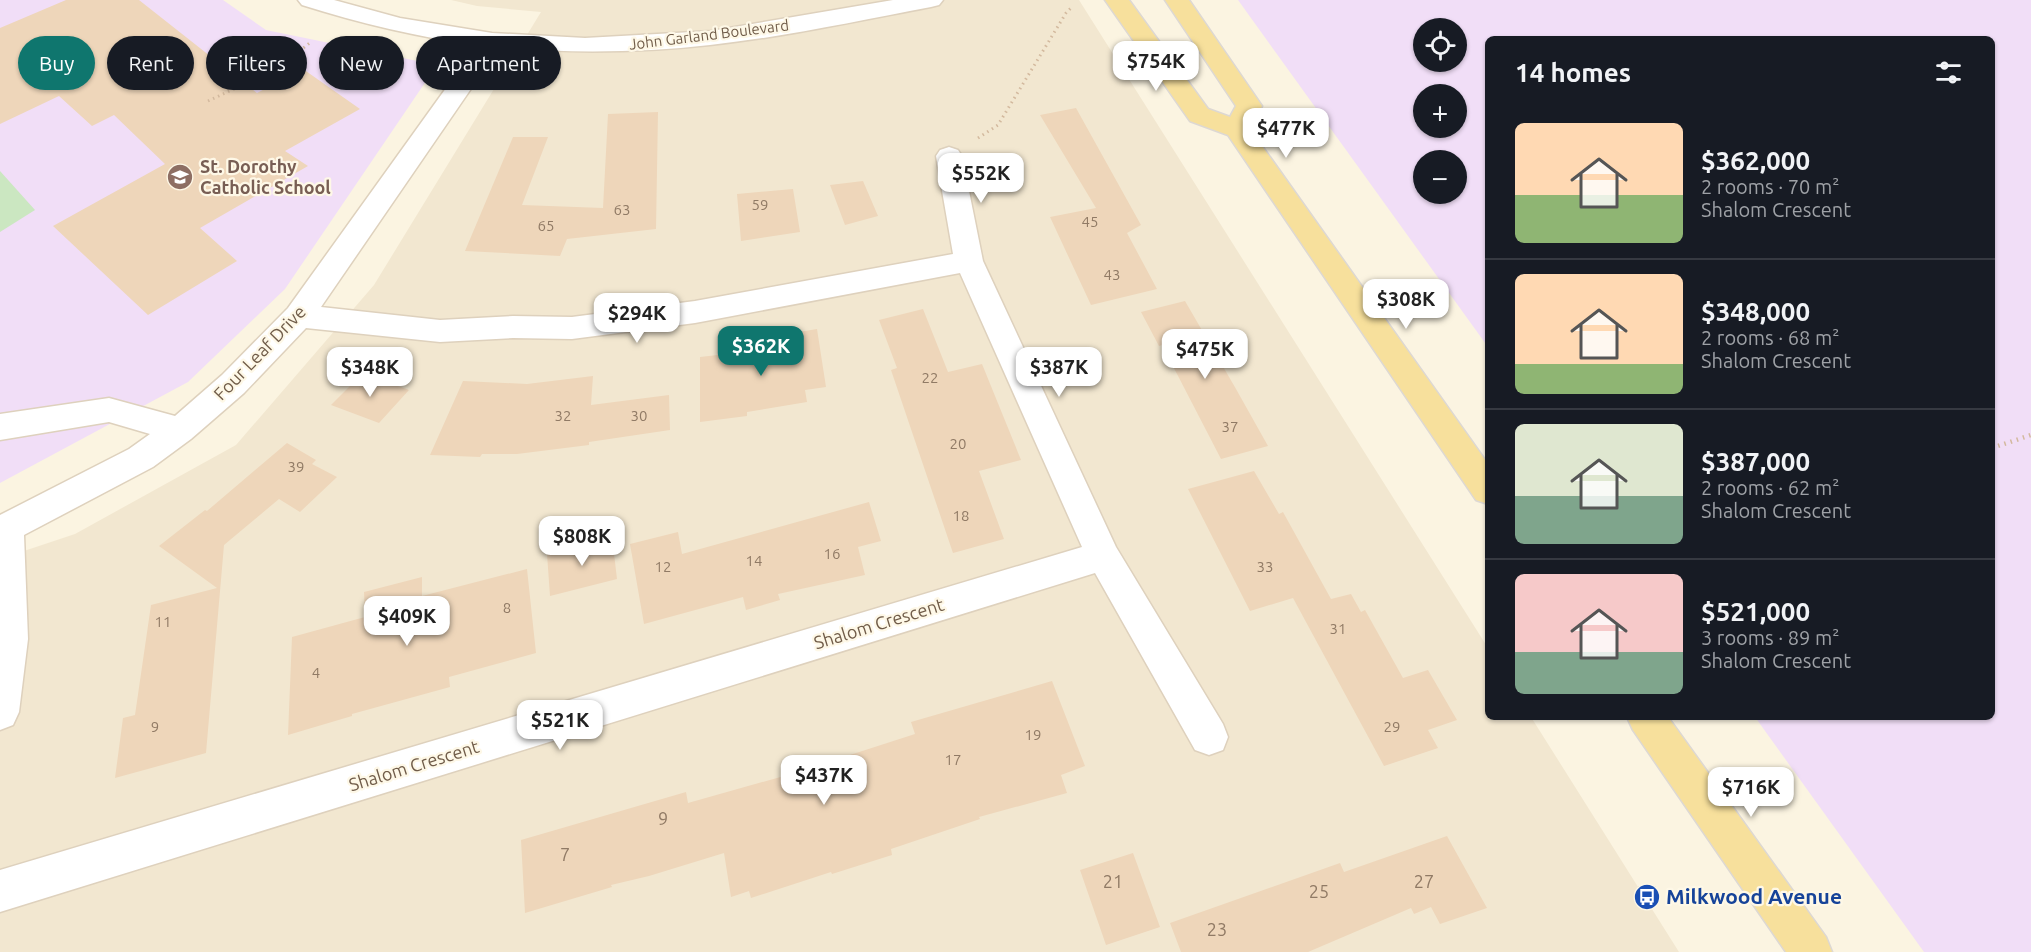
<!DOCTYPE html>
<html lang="en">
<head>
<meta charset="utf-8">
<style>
	body { margin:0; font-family:Ubuntu,sans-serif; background:#20242c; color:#f1f3f6; height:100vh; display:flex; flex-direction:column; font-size:22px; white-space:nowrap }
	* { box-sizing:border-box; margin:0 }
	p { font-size:20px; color:#9ea1a6 }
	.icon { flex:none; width:33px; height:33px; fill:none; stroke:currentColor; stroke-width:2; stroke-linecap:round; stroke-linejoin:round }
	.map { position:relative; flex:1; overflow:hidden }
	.panel { position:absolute; left:1485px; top:36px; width:510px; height:684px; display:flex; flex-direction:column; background:#171b24; border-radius:9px; box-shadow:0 2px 4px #0004 }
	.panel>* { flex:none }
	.guide { position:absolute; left:18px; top:36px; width:570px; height:54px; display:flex; gap:12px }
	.controls { position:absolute; left:1413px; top:18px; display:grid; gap:12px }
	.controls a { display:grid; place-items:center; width:54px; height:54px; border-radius:50%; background:#171b24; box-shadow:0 2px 4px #0004; font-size:30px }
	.price { position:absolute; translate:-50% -51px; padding:0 14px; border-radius:12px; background:#fff; color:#222; font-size:20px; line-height:39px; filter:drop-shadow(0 2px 3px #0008) }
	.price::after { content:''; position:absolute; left:50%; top:36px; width:18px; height:14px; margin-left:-9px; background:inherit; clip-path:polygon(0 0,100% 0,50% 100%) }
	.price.active { background:#0f766e; color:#fff }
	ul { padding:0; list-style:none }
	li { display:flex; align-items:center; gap:18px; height:150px; padding:0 30px }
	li+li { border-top:2px solid #363941 }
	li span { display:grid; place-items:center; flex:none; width:168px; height:120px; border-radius:9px; color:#555 }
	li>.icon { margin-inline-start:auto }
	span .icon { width:72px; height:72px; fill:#fffc; stroke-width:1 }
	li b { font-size:26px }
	h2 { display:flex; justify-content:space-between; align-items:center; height:72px; padding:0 30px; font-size:26px }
	.chip { padding:0 21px; border-radius:27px; background:#171b24; box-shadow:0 2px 4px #0004; font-size:21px; line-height:54px }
	.chip.active { background:#0f766e; color:#fff }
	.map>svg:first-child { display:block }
	.residential { fill:#f2e7d0 }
	.education { fill:#f1def7; fill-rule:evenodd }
	.green { fill:#cbe7c1 }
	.building { fill:#eed6ba }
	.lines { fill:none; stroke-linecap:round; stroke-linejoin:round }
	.minor-casing { stroke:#ded1bd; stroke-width:3 }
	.major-casing { stroke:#ddd8d3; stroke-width:3 }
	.path-far1 { stroke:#d3b99e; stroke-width:3; stroke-dasharray:1.5 4; stroke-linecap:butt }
	.path { stroke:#d3b99e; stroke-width:4.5; stroke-dasharray:1.5 5; stroke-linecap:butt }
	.minor { fill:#fff; fill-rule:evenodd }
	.major { fill:#f7e09c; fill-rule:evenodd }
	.labels { text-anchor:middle; stroke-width:4.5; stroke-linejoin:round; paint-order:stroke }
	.far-street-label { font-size:15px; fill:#705c49; stroke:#fef8e7 }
	.number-label { font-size:15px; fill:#907a65 }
	.education-label { font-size:18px; font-weight:bold; fill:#785e54; stroke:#fef8e7; text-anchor:start }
	.street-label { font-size:18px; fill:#705c49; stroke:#fef8e7 }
	.near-number-label { font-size:18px; fill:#907a65 }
	.near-transit-label { font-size:21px; font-weight:bold; fill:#164399; stroke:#fef8e7; text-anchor:start }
</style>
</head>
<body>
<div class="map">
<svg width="2031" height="952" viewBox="0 0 2031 952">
	<rect width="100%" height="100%" fill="#fbf4e1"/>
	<path class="residential" d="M451 0H1079L1488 648V717H1531L1679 952H0V559L75 534 236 445 374 285 541 12 477 6Z"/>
	<path class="education" d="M0 0H223L266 30 437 65 285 289 188 382 0 483Z
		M1238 0H2031V952H1924L1755 717H1992V39H1488V347ZM1424 28H1456V62H1424ZM1424 94H1456V128H1424ZM1424 160H1456V194H1424Z"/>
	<path class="green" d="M0 171 35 210 0 232Z"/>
	<path class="building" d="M66 0H139L257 93 303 69 360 109 285 151 308 166 200 228 237 261 148 315 53 226 165 164 114 115 92 126 59 96 0 124V28Z
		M1076 108 1141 225 1127 233 1157 289 1091 305 1050 217 1096 208 1040 115Z
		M658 112 656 229 567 239 560 256 465 251 513 137H548L522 205 603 208 608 114Z
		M863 181 878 216 845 225 830 185Z
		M793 189 800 232 741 241 737 194Z
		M1185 301 1236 389 1268 446 1221 459 1162 345 1159 346 1141 312Z
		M923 309 948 372 982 364 1021 460 979 471 1004 539 953 553 891 370 897 368 879 320Z
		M817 329 826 387 805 390 807 402 747 412V416L700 422V357L770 349 769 337Z
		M363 373 409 390 379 423 331 405Z
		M593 376 591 405 669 395 670 430 589 442V445L517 454H482L480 457 430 455 463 381 527 384Z
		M287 443 316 460 312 464 337 477 300 512 279 499 224 545 206 753 115 778 123 718 135 715 151 605 217 588 159 546 205 510 207 511Z
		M1254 471 1279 514 1283 512 1331 599 1351 594 1361 612 1365 610 1403 678 1428 670 1457 720 1428 730 1438 748 1384 766 1293 598 1250 611 1188 489Z
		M869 502 881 541 858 547 865 575 778 594 780 600 746 610 743 597 644 624 630 544 678 532 682 554Z
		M612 537 617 579 550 596 547 554Z
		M527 569 536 653 449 677 450 687 352 714V716L288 735 292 637 365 617 364 592 422 577V596Z
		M1052 681 1085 766 1061 775 1067 793 979 817 980 819 891 849 892 855 832 874 831 872 751 898 749 891 731 897 724 853 649 876 611 885 612 887 525 913 521 840 686 792 688 803 791 774 915 734 911 722Z
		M1447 836 1487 908 1440 924 1431 907 1414 914 1411 908 1308 952H1181L1170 923 1340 863 1344 872Z
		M1133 853 1160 927 1106 945 1080 870Z"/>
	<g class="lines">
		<g class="minor-casing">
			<path id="minor" d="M298 0H334L400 18 492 33 585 38 711 31 893 0H943L939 5 931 7C857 21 784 37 710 45 640 53 570 53 499 48L321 307 440 320 513 316 572 317 695 301 953 254 936 156 940 150 949 147 958 150 962 156 983 261 1116 547 1223 724 1228 737 1223 750 1209 755 1195 750 1095 573 0 912V870L1082 547 960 273 695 323 572 339 513 338 440 342 306 328 244 393 191 439 153 467 24 535 28 639 19 712 13 725 0 730V515L129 449 150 434 109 422 0 440V414L109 398 175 416 222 375 288 308 477 45C417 37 359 23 302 5Z"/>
		</g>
		<g class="major-casing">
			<path id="major" d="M1105 0H1129L1208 109 1230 117 1236 106 1165 0H1189L1262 106 1250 129 1488 464V504L1476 500 1228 135 1190 121Z
				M1627 717H1668L1826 937 1832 952H1786L1633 730Z"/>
		</g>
		<path class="path-far1" d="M208 101 275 70 311 42
			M978 138 998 125 1066 13 1072 7"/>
		<path class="path" d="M1992 448 2031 435"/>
		<use href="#minor" class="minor"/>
		<use href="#major" class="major"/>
	</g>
	<defs>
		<g id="school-disc" transform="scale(1.35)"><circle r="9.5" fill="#8d6e63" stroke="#fef8e7"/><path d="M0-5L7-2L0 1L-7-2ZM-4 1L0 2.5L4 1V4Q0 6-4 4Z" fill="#fff"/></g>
		<g id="bus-disc" transform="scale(1.35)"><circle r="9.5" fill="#1a4fb4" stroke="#fef8e7"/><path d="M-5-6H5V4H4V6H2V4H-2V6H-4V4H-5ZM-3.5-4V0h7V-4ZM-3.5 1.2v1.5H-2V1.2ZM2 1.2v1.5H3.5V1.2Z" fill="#fff"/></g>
	</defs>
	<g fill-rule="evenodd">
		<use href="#school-disc" x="180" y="177"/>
		<use href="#bus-disc" x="1647" y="897"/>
	</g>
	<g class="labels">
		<g class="far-street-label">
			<text transform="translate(709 35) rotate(-7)" y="5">John Garland Boulevard</text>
		</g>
		<g class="number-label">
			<text x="760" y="210">59</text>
			<text x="622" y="215">63</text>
			<text x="1090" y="227">45</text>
			<text x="546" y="231">65</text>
			<text x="1112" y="280">43</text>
			<text x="930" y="383">22</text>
			<text x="563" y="421">32</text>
			<text x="639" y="421">30</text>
			<text x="1230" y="432">37</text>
			<text x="958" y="449">20</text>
			<text x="296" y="472">39</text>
			<text x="961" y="521">18</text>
			<text x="832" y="559">16</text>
			<text x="754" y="566">14</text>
			<text x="663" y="572">12</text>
			<text x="1265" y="572">33</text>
			<text x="507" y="613">8</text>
			<text x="163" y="627">11</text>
			<text x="1338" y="634">31</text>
			<text x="316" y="678">4</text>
			<text x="155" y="732">9</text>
			<text x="1392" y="732">29</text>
			<text x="1033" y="740">19</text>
			<text x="953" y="765">17</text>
		</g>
		<g class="education-label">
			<text x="200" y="173">St. Dorothy<tspan x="200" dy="21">Catholic School</tspan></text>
		</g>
		<g class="street-label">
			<text transform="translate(260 353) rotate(-46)" y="6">Four Leaf Drive</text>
			<text transform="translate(879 624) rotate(-17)" y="6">Shalom Crescent</text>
			<text transform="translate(414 766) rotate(-17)" y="6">Shalom Crescent</text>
		</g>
		<g class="near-number-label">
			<text x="663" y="825">9</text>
			<text x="565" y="861">7</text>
			<text x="1113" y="888">21</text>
			<text x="1424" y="888">27</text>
			<text x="1319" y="898">25</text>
			<text x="1217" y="936">23</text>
		</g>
		<g class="near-transit-label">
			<text x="1666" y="904">Milkwood Avenue</text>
		</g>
	</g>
</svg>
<div class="controls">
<a><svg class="icon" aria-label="locate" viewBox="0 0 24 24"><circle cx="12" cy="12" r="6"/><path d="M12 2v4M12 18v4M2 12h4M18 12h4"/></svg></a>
<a>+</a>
<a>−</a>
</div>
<b class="price" style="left:1156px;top:92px">$754K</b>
<b class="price" style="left:1286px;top:159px">$477K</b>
<b class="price" style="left:981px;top:204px">$552K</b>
<b class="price" style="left:1406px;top:330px">$308K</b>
<b class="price" style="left:637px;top:344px">$294K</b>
<b class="price active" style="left:761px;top:377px">$362K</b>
<b class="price" style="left:1205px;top:380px">$475K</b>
<b class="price" style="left:370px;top:398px">$348K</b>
<b class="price" style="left:1059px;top:398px">$387K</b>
<b class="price" style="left:582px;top:567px">$808K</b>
<b class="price" style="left:407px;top:647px">$409K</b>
<b class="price" style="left:560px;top:751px">$521K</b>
<b class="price" style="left:824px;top:806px">$437K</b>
<b class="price" style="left:1751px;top:818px">$716K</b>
<div class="guide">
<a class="chip active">Buy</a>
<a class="chip">Rent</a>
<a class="chip">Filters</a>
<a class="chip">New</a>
<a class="chip">Apartment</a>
</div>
<section class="panel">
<h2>14 homes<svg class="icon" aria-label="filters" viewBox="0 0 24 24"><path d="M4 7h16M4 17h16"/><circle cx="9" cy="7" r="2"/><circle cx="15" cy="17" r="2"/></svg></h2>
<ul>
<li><span style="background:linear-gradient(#ffd9b3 60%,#8fb573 0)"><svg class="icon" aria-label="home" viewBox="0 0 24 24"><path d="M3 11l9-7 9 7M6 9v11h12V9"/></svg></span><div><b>$362,000</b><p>2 rooms · 70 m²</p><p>Shalom Crescent</p></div></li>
<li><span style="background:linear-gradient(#ffd9b3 75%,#8fb573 0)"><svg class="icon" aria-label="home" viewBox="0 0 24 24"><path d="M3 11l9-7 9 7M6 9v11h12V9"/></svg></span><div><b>$348,000</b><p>2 rooms · 68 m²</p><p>Shalom Crescent</p></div></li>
<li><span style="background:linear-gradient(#dfe7d0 60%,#7fa58c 0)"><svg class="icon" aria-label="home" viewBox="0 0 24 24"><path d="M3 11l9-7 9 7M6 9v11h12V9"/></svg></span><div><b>$387,000</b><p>2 rooms · 62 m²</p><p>Shalom Crescent</p></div></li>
<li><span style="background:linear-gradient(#f6c9c9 65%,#7fa58c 0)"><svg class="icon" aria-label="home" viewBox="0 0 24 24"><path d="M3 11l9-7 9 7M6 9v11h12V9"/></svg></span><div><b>$521,000</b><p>3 rooms · 89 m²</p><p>Shalom Crescent</p></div></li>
</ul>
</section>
</div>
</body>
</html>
